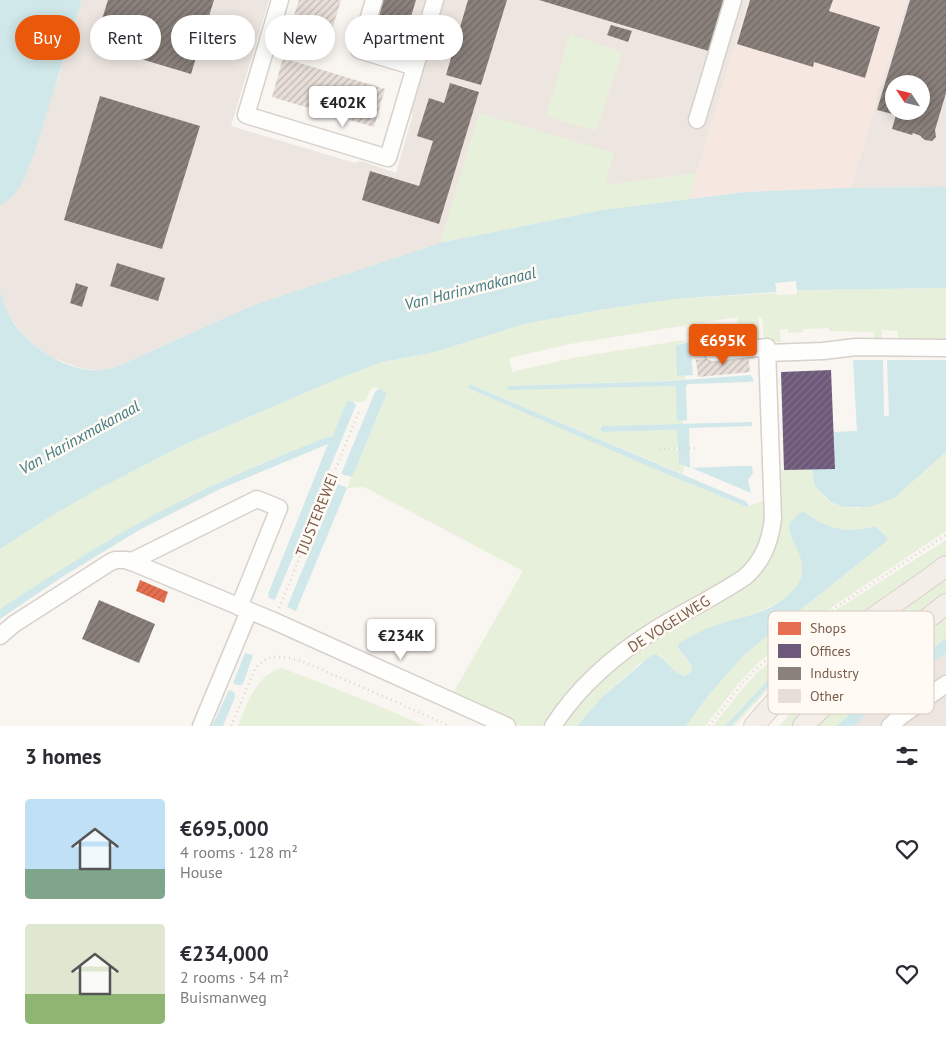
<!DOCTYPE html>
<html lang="en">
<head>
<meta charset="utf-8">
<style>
	body { margin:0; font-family:"PT Sans",sans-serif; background:#f2f2f3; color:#2b2b33; height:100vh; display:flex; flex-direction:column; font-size:19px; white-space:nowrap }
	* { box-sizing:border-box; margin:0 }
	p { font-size:16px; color:#7c7c81 }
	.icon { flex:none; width:28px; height:28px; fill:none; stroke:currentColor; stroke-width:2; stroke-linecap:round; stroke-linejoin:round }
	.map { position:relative; height:726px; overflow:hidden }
	.details { display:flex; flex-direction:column; background:#fff; flex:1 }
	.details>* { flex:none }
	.top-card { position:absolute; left:15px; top:15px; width:500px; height:45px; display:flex; gap:10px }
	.needle { width:32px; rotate:305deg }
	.tools { position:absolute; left:885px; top:75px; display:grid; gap:10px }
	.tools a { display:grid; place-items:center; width:45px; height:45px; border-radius:50%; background:#fff; box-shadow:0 2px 12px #0003; font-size:25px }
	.price { position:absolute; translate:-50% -42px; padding:0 11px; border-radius:5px; background:#fff; color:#222; font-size:16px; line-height:32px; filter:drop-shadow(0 1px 2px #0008) }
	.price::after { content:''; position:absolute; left:50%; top:30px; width:15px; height:11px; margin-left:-8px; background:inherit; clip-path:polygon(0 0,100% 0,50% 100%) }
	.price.selected { background:#ea580c; color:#fff }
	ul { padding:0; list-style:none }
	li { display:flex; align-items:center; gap:15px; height:125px; padding:0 25px }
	li span { display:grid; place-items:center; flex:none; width:140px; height:100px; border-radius:5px; color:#555 }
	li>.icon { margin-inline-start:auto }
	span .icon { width:60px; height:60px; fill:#fffc; stroke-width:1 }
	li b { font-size:21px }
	h2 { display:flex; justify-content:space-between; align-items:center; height:60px; padding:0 25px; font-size:21px }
	.pill { padding:0 18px; border-radius:22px; background:#fff; box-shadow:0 2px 12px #0003; font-size:18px; line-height:45px }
	.pill.selected { background:#ea580c; color:#fff }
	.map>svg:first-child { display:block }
	.commercial { fill:#f6e8e1 }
	.industrial { fill:#ede5e0; fill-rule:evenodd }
	.green { fill:#e7f0db }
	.water { fill:#d0e8ea }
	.pier { fill:#f9f5f0 }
	.shops { fill:url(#shops-hatch) }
	.offices { fill:url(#offices-hatch) }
	.industry { fill:url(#industry-hatch); fill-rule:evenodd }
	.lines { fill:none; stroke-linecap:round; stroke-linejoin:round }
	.stream { stroke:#d0e8ea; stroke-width:4 }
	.building { fill:url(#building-hatch) }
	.minor-casing { stroke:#d7d1cb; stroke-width:19 }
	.major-casing { stroke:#dad1cc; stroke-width:22 }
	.path { stroke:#dcd5d0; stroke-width:2.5; stroke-dasharray:1 4; stroke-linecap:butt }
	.minor { stroke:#fefefd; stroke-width:16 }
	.major { stroke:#f3eee8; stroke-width:20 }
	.labels { text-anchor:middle; stroke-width:5; stroke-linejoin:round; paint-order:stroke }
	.street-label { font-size:15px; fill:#7a5c4d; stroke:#fffaf3 }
	.water-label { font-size:16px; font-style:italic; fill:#437c86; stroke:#fffaf3 }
	.key { fill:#fffaf3; stroke:#d7cbc1; stroke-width:1 }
	.key-label { font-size:14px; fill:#7a5c4d }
</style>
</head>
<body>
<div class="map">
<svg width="946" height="726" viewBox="0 0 946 726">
	<defs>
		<pattern id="shops-hatch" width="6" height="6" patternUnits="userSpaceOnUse" patternTransform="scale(1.25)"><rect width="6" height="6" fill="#e76f51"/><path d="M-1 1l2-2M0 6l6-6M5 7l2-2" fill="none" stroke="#c05e45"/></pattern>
		<pattern id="offices-hatch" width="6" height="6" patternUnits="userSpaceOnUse" patternTransform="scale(1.25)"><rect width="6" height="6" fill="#6d597a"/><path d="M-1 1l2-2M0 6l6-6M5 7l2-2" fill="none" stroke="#82708a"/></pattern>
		<pattern id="industry-hatch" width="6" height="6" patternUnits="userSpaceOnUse" patternTransform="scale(1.25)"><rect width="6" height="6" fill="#8a817c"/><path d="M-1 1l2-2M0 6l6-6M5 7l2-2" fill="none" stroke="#716863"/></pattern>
		<pattern id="building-hatch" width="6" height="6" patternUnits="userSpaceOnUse" patternTransform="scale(1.25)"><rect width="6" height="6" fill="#e6ded7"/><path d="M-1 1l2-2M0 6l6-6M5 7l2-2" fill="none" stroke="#bfb7b1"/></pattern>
	</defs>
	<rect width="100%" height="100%" fill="#f9f5f0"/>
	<path class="commercial" d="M748 0H907L851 188 746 192 689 199Z"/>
	<path class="industrial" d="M82 0H269L231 126 355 163 361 161 396 173 413 114 408 112 442 0H748L689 199 603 210 440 243 251 306 123 364 107 370H95L80 368 49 356 33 344 21 332 8 314 0 291V206L57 82Z
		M365 0H428L407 69 350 52Z
		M907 0H946V187L851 188ZM894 84H921V111H894Z
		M946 653V726H854L871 710Z"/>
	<path class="green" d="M570 34 622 52 596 131 546 116Z
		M479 113 614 153 605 185 696 173 689 199 603 210 440 243Z
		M946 288V341L898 339V331L882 330V339H874V332L829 331V328L803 329V332L788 333V329L780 330 781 342H764L762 317H759V342L747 343 746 332 694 337V334L738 328 737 317 570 344 509 358 512 372 573 358 684 340V343L678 344V376L685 375V380L508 386 592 388 677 386V420H683V424L602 426 600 429 603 432 678 430V448L667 449H678L679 464 684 466 683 474 469 384 676 478 747 507 764 500V528L759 549 743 569 549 719 544 726H521L452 695 523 571 364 487 347 488 386 395 379 389 373 387 364 402 347 401 332 437H327L237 474 186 498 76 560 0 610V549L53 515 100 488 184 445 330 382 382 362 435 352 524 324 611 308 675 299 776 293 777 295 797 294V291L803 290Z
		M946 452V531L789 636 755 666 739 683 705 726H686L708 696 745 654 887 541 888 537 875 526C853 534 828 530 810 515L790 533C794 542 801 551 802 561 810 605 743 615 714 626 701 630 689 641 678 648L691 664 692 671 684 676 675 673 660 655 639 664 602 697 577 726H562C579 705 595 683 617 666 659 632 707 607 754 580 786 547 780 513 777 470L812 469 814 484 824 497 830 502 843 507 858 508 893 499Z
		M946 540V556L894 594 830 630 785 671 734 726H713L743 688 758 672 792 642 833 612Z
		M946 574V594L794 726H779L792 712 840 666Z
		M946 615V638L864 701 837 726H813Z
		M282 668 372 703 425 726H238C247 703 256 675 282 668Z"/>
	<path class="water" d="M0 0H82L34 154 23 182 14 195 0 206Z
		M946 187V288L803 290 675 299 611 308 524 324 435 352 382 362 330 382 184 445 100 488 53 515 0 549V291C3 299 5 307 8 313 23 345 72 377 108 369 113 368 118 366 123 364L251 306 440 243 603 210 745 192 844 188Z
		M690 342 693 375 677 376 676 345Z
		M853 360H946V452L893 499 868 507H843L831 502 819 491 814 484 812 469 833 432 857 431Z
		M751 375 754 381 748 382 688 384 686 386 687 420 677 421 676 386 509 390 507 388V386L670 381Z
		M469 384 745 501 749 505 747 507 676 478 470 389 468 388Z
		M379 389 385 392 386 395 352 477 341 474 375 392Z
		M347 401H352L356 405 275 600 269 598 268 594 328 444 220 489 141 529 62 577 0 619V610L3 607C63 568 123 529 187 498 233 475 280 456 327 437H332Z
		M752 422V426L689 428 690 468 679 464 677 430 603 432 600 430 602 426Z
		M738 466H752L753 473 748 480 751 493 692 468Z
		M338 484 347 488 296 611 287 607Z
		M803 512C810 515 814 519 820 522 837 531 857 532 875 526L888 538 887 541 745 654 708 696 686 726H577L602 697 653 654C667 656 668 671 685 676L692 671 691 664 678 648 679 643C690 637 702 630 714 626 732 619 752 616 769 608 781 603 802 586 802 573 804 552 790 543 789 525L798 514Z
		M946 638V653L871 710 854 726H837L864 701Z
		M245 653 253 655 244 681 242 685H237L233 683Z
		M229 690 234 692 235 697 223 726H212Z"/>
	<path class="pier" d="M796 281 797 293 777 295 775 283Z
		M883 360H887L889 416H884Z"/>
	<path class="shops" d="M140 580 168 592 164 603 136 591Z"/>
	<path class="offices" d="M831 370 835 469 784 470 781 372Z"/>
	<path class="industry" d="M108 0H214L191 74 94 45Z
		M382 0H416L399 57 368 48Z
		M468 0H507L481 85 446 75Z
		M539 0H727L712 52Z
		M750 0H833L829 11 880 27 865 78 814 62 813 67 737 44Z
		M910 0H946V93L935 130 936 137 932 141 925 140 921 137V136L913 133 912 135 892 129 896 115 877 110ZM894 84H921V111H894Z
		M611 25 632 31 628 42 607 35Z
		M450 83 479 92 439 224 362 200 370 171 419 186 433 141 417 136 429 98 444 103Z
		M100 96 200 126 162 249 64 220Z
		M117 263 165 278 158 301 110 286Z
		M76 283 88 287 82 307 70 303Z
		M99 600 155 624 139 663 82 639Z"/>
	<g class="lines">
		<path class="stream" d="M728 726 788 662"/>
	</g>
	<path class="building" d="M299 0H341L330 36 291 25Z
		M283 58 385 89 374 127 272 97Z
		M748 355 750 372 698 377 696 360Z"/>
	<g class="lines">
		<g class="minor-casing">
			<path id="minor" d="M280 0 246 115 388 158 435 0
				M374 0 359 50 415 67
				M697 120 733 0
				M767 353 823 351 856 347 946 348
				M130 562 257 499 279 508 239 607
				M0 636 14 624 109 563 115 560H127L274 621 507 726
				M201 726 249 611
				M553 726C578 687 616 654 656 629 685 611 717 596 745 577 763 561 770 542 773 519L767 347 713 353
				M890 726 901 716 946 684"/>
		</g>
		<g class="major-casing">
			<path id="major" d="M754 726C780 695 808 666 841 641 875 615 912 592 946 566
				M803 726C847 681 897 643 946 604"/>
		</g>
		<path class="path" d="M659 449 695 448
			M279 608 360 409
			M231 726 255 669C261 662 268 656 278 657 297 657 318 668 336 676 374 692 412 709 449 726
			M709 726 741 685 756 669 791 639 832 610 946 535"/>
		<use href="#minor" class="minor"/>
		<use href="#major" class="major"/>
	</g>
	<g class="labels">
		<g class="street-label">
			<text transform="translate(317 515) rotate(-68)" y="5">TJUSTEREWEI</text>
			<text transform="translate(669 624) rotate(-32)" y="5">DE VOGELWEG</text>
		</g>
		<g class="water-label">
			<text transform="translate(470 288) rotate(-14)" y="6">Van Harinxmakanaal</text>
			<text transform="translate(79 437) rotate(-29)" y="6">Van Harinxmakanaal</text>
		</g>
	</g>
	<rect x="768" y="611" width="166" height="103" rx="8" class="key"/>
	<rect x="778" y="622" width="23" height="13" fill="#e76f51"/>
	<rect x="778" y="644" width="23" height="14" fill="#6d597a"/>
	<rect x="778" y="667" width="23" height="13" fill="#8a817c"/>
	<rect x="778" y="689" width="23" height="14" fill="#e6ded7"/>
	<g class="key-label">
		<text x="810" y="633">Shops</text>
		<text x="810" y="656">Offices</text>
		<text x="810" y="678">Industry</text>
		<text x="810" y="701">Other</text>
	</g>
</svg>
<div class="tools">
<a><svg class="needle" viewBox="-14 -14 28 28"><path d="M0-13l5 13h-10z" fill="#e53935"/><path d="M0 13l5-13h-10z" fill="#7c7c81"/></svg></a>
</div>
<b class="price" style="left:343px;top:128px">€402K</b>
<b class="price selected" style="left:723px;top:366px">€695K</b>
<b class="price" style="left:401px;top:661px">€234K</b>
<div class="top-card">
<a class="pill selected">Buy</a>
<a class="pill">Rent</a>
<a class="pill">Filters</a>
<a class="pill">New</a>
<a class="pill">Apartment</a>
</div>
</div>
<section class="details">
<h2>3 homes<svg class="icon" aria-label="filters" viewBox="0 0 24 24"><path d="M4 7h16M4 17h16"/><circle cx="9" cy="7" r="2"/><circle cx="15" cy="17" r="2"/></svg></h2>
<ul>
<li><span style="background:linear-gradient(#bfe0f5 70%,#7fa58c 0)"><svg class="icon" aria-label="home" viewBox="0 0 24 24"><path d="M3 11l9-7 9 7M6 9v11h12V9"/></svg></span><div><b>€695,000</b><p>4 rooms · 128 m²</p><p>House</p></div><svg class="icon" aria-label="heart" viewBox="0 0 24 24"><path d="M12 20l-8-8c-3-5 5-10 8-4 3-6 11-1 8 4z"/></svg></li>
<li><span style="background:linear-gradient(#dfe7d0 70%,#8fb573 0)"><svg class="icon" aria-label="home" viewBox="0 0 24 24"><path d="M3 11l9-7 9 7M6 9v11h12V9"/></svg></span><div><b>€234,000</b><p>2 rooms · 54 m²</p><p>Buismanweg</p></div><svg class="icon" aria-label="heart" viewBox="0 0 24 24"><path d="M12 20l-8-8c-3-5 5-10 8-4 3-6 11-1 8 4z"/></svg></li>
</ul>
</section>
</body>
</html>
